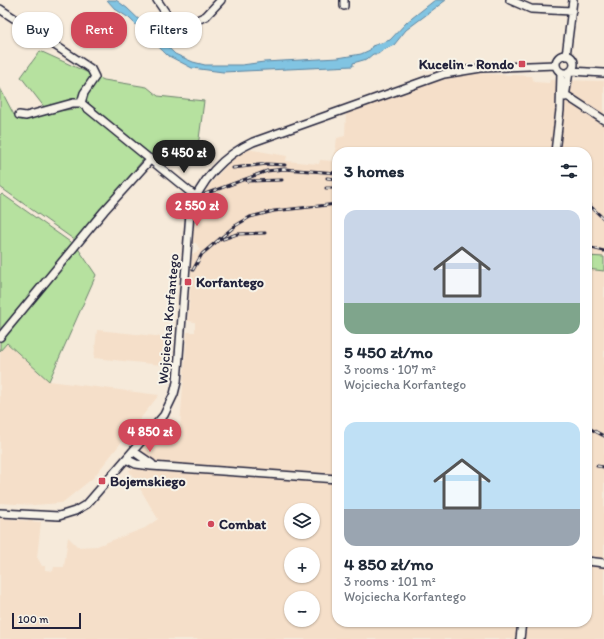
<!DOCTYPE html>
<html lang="en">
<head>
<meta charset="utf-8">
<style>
	body { margin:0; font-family:Itim,sans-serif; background:#f2f2f3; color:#1f2937; height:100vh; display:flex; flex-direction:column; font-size:15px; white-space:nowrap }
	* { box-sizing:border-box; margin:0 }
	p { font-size:13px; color:#747a83 }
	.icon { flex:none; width:22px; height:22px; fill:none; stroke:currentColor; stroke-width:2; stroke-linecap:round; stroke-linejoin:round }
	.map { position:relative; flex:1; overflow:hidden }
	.details { position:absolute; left:332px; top:147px; width:260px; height:480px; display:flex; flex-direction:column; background:#fff; border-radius:16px; box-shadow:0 1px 3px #0004 }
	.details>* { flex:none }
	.top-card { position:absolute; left:12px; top:12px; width:260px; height:36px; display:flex; gap:8px }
	.buttons { position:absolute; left:284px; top:503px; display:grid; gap:8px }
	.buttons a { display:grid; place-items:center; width:36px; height:36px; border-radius:50%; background:#fff; box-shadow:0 1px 3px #0004; font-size:20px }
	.scale { position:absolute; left:12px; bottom:10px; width:69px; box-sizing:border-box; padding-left:4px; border:2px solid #22223b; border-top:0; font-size:11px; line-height:14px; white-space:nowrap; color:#22223b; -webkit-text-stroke:3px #f7f3e8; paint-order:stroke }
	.price { position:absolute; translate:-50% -34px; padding:0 9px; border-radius:14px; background:#d1495b; color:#fff; font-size:13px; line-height:26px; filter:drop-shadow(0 1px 2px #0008) }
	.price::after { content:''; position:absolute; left:50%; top:24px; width:12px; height:9px; margin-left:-6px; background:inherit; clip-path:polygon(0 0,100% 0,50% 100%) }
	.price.on { background:#222; color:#fff }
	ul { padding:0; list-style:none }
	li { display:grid; align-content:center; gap:8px; height:212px; padding:0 12px }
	li span { display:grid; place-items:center; height:124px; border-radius:12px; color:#555 }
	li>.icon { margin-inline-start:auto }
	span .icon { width:72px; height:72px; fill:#fffc; stroke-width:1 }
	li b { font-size:17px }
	h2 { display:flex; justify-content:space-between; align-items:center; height:48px; padding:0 12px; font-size:17px }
	.pill { padding:0 14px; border-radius:16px; background:#fff; box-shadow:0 1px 3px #0004; font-size:14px; line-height:36px }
	.pill.on { background:#d1495b; color:#fff }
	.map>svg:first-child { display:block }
	.built { fill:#f5dfc9; fill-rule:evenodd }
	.green { fill:#b6e19f; stroke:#6c826d }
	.water { fill:#81c4e2; stroke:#5b839f }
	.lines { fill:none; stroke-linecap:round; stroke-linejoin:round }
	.minor-casing { stroke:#22223b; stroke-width:10 }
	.minor { stroke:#f7f3e8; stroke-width:7 }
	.rail-casing { stroke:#22223b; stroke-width:3 }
	.rail { stroke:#f7f3e8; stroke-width:1.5; stroke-dasharray:4.5; stroke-linecap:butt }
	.poi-dot { fill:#d1495b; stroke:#f7f3e8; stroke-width:1.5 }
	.labels { text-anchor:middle; stroke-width:4; stroke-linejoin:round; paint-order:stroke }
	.poi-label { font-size:14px; font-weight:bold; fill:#22223b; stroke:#f7f3e8; text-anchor:start }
	.street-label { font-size:14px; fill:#22223b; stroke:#f7f3e8 }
</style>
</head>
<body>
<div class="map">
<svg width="604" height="639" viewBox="0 0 604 639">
	<rect width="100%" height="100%" fill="#f6eada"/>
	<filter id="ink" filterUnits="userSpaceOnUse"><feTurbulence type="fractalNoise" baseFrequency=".025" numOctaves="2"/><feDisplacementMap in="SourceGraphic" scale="8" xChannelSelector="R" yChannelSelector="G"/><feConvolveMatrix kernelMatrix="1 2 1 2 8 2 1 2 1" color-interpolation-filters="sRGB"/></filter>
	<g filter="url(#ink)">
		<path class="built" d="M472 73 532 76 534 82 549 83 550 80 604 81V639H0V518L41 522 37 557 42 566H45V570L53 571 54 567H64L68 537 78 547 97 546 145 528 158 519 129 470 136 468 133 458 162 426H180L187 332H195V322L188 321 192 254 200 250 196 243H192L196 207 208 187 230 161 247 149 287 156 286 161 319 164 320 160 334 161 337 138 345 136 346 113 438 81ZM337 152H587V622H337ZM291 510H313V532H291ZM291 554H313V576H291ZM291 598H313V620H291Z
			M97 330 165 337 162 365 94 358Z
			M7 343 49 381 159 395 93 478 62 503 33 505 0 503V351Z"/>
		<path class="green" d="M40 51 104 80 147 87 158 96 204 101 197 154 177 161 153 156 86 101 45 108 21 77Z
			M0 88 14 115 76 109 81 103 146 156 76 241 0 187Z
			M2 194 73 244 0 334V196Z
			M77 247 96 275 49 381 7 343 0 351V340Z
			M587 256 604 257V271L587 269Z"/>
		<path class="water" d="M107 0H116L127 8 175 54 193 62 205 65H242L264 62 338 58 361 54 370 50 372 46 390 40 407 22 435 0H446L406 30 394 45 383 50 378 54H373L367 59 353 63V66L223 72 192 68 167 55 129 18 115 9Z"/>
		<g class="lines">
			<g class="minor-casing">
				<path id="minor" d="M157 0 174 25 180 28 206 16 221 0
					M344 0V6
					M510 0 531 9 572 11
					M0 9 91 69 95 77 84 93 81 103
					M556 64a9 9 0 1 1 18 0a9 9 0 1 1-18 0Z
					M566 56 573 0
					M571 71 604 73
					M561 87 564 94 604 120
					M565 97 569 72
					M19 115 26 116 73 103H81L195 196
					M555 152 560 110 561 72
					M0 337 104 211 151 159
					M133 451 152 464
					M126 459 136 464 151 466 337 479
					M0 513 59 516 75 511 87 504 164 415 174 394 177 382 190 213C199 181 224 155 253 142L444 74 481 68 556 65
					M587 561 604 563
					M520 639 522 622"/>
			</g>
			<use href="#minor" class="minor"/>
			<g class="rail-casing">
				<path id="rail" d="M233 168 267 164 285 165
					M327 178 337 179
					M247 181 282 180
					M326 188H337
					M205 194 267 171 284 169 337 173
					M587 203 604 219
					M223 239 237 234 265 233
					M587 247 604 251
					M193 270 202 254 235 226 250 217 274 211 337 204
					M587 427 604 436
					M597 466 604 467"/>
			</g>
			<use href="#rail" class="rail"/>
		</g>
	</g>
	<g class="poi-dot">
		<rect x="518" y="60" width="8" height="8" rx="2"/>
		<rect x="184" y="278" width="8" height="8" rx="2"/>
		<rect x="98" y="477" width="8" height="8" rx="2"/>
		<circle cx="211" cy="524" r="4"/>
	</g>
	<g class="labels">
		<g class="poi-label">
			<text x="514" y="69" text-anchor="end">Kucelin - Rondo</text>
			<text x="196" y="287">Korfantego</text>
			<text x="110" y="486">Bojemskiego</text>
			<text x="219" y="529">Combat</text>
		</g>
		<g class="street-label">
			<text transform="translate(168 319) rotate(-85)" y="5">Wojciecha Korfantego</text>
		</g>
	</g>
</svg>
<div class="buttons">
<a><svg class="icon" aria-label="layers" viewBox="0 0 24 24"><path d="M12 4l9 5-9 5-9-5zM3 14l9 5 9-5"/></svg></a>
<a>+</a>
<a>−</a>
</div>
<div class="scale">100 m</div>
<b class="price on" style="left:184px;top:174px">5 450 zł</b>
<b class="price" style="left:197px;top:227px">2 550 zł</b>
<b class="price" style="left:150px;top:453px">4 850 zł</b>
<div class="top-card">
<a class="pill">Buy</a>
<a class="pill on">Rent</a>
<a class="pill">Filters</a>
</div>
<section class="details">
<h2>3 homes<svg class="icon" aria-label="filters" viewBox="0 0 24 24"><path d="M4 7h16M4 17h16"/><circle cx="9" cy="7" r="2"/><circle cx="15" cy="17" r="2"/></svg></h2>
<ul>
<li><span style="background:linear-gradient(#c9d6e8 75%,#7fa58c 0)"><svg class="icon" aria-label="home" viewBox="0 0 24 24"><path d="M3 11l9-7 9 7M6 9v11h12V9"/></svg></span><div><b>5 450 zł/mo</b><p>3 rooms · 107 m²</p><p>Wojciecha Korfantego</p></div></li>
<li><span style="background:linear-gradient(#bfe0f5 70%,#9aa5b1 0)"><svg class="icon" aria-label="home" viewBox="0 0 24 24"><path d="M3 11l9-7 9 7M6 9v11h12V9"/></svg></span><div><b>4 850 zł/mo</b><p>3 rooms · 101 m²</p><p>Wojciecha Korfantego</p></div></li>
</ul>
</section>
</div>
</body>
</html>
